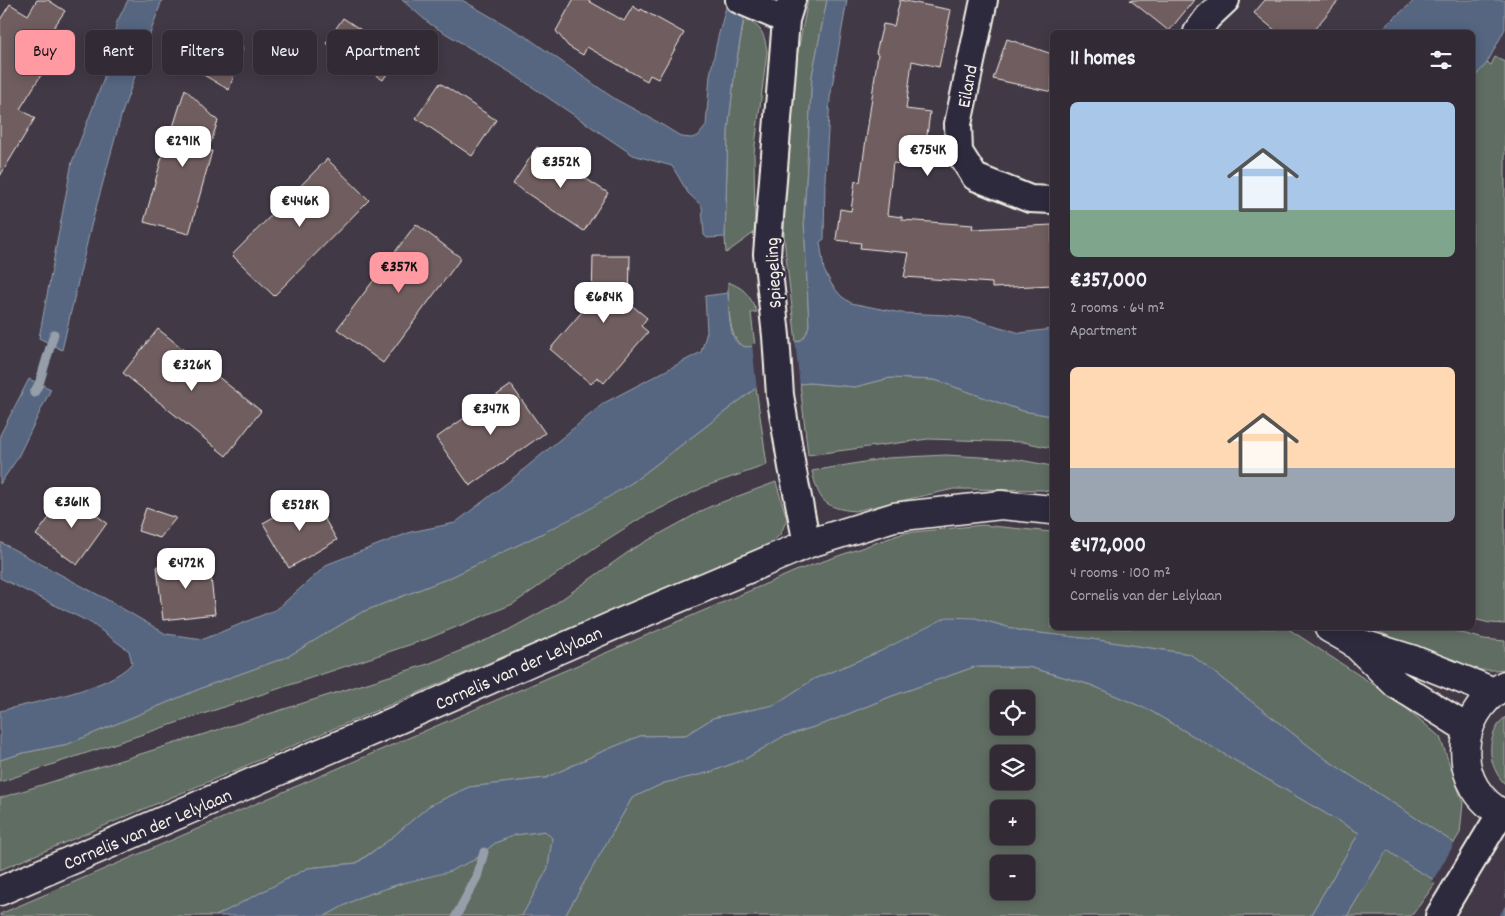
<!DOCTYPE html>
<html lang="en">
<head>
<meta charset="utf-8">
<style>
	body { margin:0; font-family:Dekko,sans-serif; background:#3d3741; color:#f1f3f6; height:100vh; display:flex; flex-direction:column; font-size:19px; white-space:nowrap }
	* { box-sizing:border-box; margin:0 }
	p { font-size:16px; color:#a8a7ad }
	.icon { flex:none; width:28px; height:28px; fill:none; stroke:currentColor; stroke-width:2; stroke-linecap:round; stroke-linejoin:round }
	.map { position:relative; flex:1; overflow:hidden }
	.side { position:absolute; left:1050px; top:30px; width:425px; height:600px; display:flex; flex-direction:column; background:#322b35; border-radius:8px; box-shadow:0 2px 12px #0003,0 0 0 1px #4d4750 }
	.side>* { flex:none }
	.hud { position:absolute; left:15px; top:30px; width:475px; height:45px; display:flex; gap:10px }
	.fabs { position:absolute; left:990px; top:690px; display:grid; gap:10px }
	.fabs a { display:grid; place-items:center; width:45px; height:45px; border-radius:8px; background:#322b35; box-shadow:0 2px 12px #0003,0 0 0 1px #4d4750; font-size:25px }
	.price { position:absolute; translate:-50% -42px; padding:0 11px; border-radius:10px; background:#fff; color:#222; font-size:16px; line-height:32px; filter:drop-shadow(0 1px 2px #0008) }
	.price::after { content:''; position:absolute; left:50%; top:30px; width:15px; height:11px; margin-left:-8px; background:inherit; clip-path:polygon(0 0,100% 0,50% 100%) }
	.price.on { background:#ff9aa2; color:#111 }
	ul { padding:0; list-style:none }
	li { display:grid; align-content:center; gap:10px; height:265px; padding:0 20px }
	li span { display:grid; place-items:center; height:155px; border-radius:8px; color:#555 }
	li>.icon { margin-inline-start:auto }
	span .icon { width:90px; height:90px; fill:#fffc; stroke-width:1 }
	li b { font-size:21px }
	h2 { display:flex; justify-content:space-between; align-items:center; height:60px; padding:0 20px; font-size:21px }
	.chip { padding:0 18px; border-radius:8px; background:#322b35; box-shadow:0 2px 12px #0003,0 0 0 1px #4d4750; font-size:18px; line-height:45px }
	.chip.on { background:#ff9aa2; color:#111 }
	.map>svg:first-child { display:block }
	.green { fill:#616d62; stroke:#aaafa5; fill-rule:evenodd }
	.water { fill:#576681; stroke:#969eaa }
	.pier { fill:#423947 }
	.lines { fill:none; stroke-linecap:round; stroke-linejoin:round }
	.stream { stroke:#969eaa; stroke-width:9 }
	.building { fill:#705d5e; stroke:#f4f1e8 }
	.street-casing { stroke:#f4f1e8; stroke-width:30 }
	.secondary-casing { stroke:#f4f1e8; stroke-width:31 }
	.street { stroke:#2f2a3d; stroke-width:26 }
	.secondary { stroke:#2f2a3d; stroke-width:28 }
	.labels { text-anchor:middle; stroke-width:5; stroke-linejoin:round; paint-order:stroke }
	.street-label { font-size:19px; fill:#f4f1e8; stroke:#2f2a3d }
</style>
</head>
<body>
<div class="map">
<svg width="1505" height="916" viewBox="0 0 1505 916">
	<rect width="100%" height="100%" fill="#423947"/>
	<filter id="ink" filterUnits="userSpaceOnUse"><feTurbulence type="fractalNoise" baseFrequency=".02" numOctaves="2"/><feDisplacementMap in="SourceGraphic" scale="10" xChannelSelector="R" yChannelSelector="G"/><feConvolveMatrix kernelMatrix="1 2 1 2 8 2 1 2 1" color-interpolation-filters="sRGB"/></filter>
	<g filter="url(#ink)">
		<path class="green" d="M808 0H827L812 76 804 218 809 325C807 333 805 339 796 342L784 239 785 155 792 81Z
			M744 20C761 24 765 35 767 52L754 153 755 232 726 253 725 237 728 131 735 70Z
			M1495 57 1505 62V624L1490 623 1473 619 1472 79 1487 63 1491 65Z
			M728 282C746 289 749 295 757 312L751 313 755 346C750 347 745 348 740 344 728 336 728 296 728 282Z
			M890 378 935 380 1023 411 1052 416V448L1023 442 928 439 808 455 800 384 810 383 855 387Z
			M756 388 767 465 706 486 641 518 600 544 513 604 427 639 0 782V760L23 753 68 744 209 685 287 657 362 612 449 578 541 534 633 482Z
			M946 455 1015 459 1052 466V492L1043 490 954 489 855 511C823 508 819 500 812 471L887 458Z
			M776 482 787 519 780 535 769 544 0 870V798L428 664 501 634 552 606 634 548 709 507Z
			M982 525 1052 532V628H1287L1397 700 1440 737 1463 803 1460 833 1454 843 1327 760 1190 654 1091 639 1022 631 975 618 879 652 814 679 774 705 713 718 686 735 640 736 599 753 546 778 469 787 429 806 389 840 356 863 308 868 216 916H0V914L798 570 904 533Z
			M1371 628H1444L1484 639 1505 641V669L1495 670H1463Z
			M974 667H1029L1091 685 1149 710 1359 833 1310 916H565L632 798 664 783 711 772 747 758 782 737 826 723 892 696ZM999 699H1026V726H999ZM999 754H1026V781H999ZM999 809H1026V836H999ZM999 864H1026V891H999Z
			M1505 717V784C1487 766 1485 736 1505 717Z
			M545 831 552 838 548 868 522 916H325L360 897 474 860 495 843 515 835Z
			M1387 850 1413 868 1437 881 1413 914 1410 916H1347Z"/>
		<path class="water" d="M128 0H162L122 113 91 226 62 350 39 338 72 162 103 81 117 22Z
			M402 0H462L528 38 615 99 654 120 682 137 691 138 698 136 706 126 710 75 718 37 728 0H747L735 70 728 131 725 237 707 238 704 235 702 206 688 193 672 166 633 155 513 74 430 24Z
			M827 0H847L830 98 825 179 824 239 820 242 824 270 832 285 841 296 851 303 901 313 948 315 973 319 1020 333 1052 329V416L1023 411 935 380 890 378 855 387 810 383 756 388 633 482 584 512 541 534 449 578 362 612 287 657 209 685 68 744 23 753 0 760V711C34 702 111 689 132 663L129 651 91 623 0 578V542L106 599 166 634 204 639 277 609 328 564 411 532 455 523 512 479 604 403 701 352 707 332 705 296 728 293C729 306 728 335 738 344 739 344 745 347 746 347L796 342C805 340 807 333 809 325L804 218 812 76Z
			M1415 0H1505V29L1487 63 1473 79 1472 32H1378Z
			M29 379 51 389 17 459 0 484V435Z
			M947 617 975 618 1022 631 1091 639 1190 654 1327 760 1454 843 1505 873V916H1499L1413 868 1387 850 1347 916H1310L1359 833 1149 710 1091 685 1029 667H974L892 696 826 723 782 737 747 758 711 772 664 783 632 798 565 916H522L548 868 552 838 545 831 515 835 495 843 474 860 448 872 399 884 360 897 325 916H216L308 868 357 863 389 840 429 806 469 787 546 778 599 753 640 736 686 735 713 718 774 705 814 679 879 652Z"/>
		<path class="pier" d="M795 340 800 387 757 391 752 344Z
			M1456 841 1505 870V906L1499 916H1494L1432 882Z"/>
		<g class="lines">
			<path class="stream" d="M34 393 39 384 54 334
				M456 916 477 877 484 852"/>
		</g>
		<path class="building" d="M37 0H48L65 11 52 30 64 38 20 109 35 118 0 176V20L10 4 28 15Z
			M573 0H587L624 21 633 6 640 11 641 9 684 33 658 79 650 75 647 81 587 47 583 55 568 46 556 31Z
			M900 0 951 10 939 67 912 61 906 109 930 112 923 167 893 163 887 215 902 217V220L973 225 972 229 1052 225V285L992 288V283L904 277 909 253 860 248 861 243 836 240 840 209 851 211 855 181 860 182 878 54 876 53 883 24 894 26Z
			M1130 0H1194L1169 31Z
			M1265 0H1339L1312 32H1277L1254 13Z
			M343 18 399 55 383 80 326 43Z
			M203 35 243 48 229 90 192 68Z
			M1007 39 1052 54V92L993 79Z
			M440 83 496 120 472 156 416 118Z
			M185 89 218 121 208 151H212L189 234 144 222 167 139 169 140Z
			M537 147 608 193 584 231 513 184Z
			M327 159 369 200 274 296 232 255Z
			M416 224 461 258 383 363 337 329Z
			M593 256H630L629 303 647 318 641 326 648 332 604 383 597 377 591 384 550 349 592 300Z
			M158 329 261 411 226 456 123 373Z
			M511 385 545 433 470 486 436 438Z
			M67 494 107 523 77 565 36 535Z
			M311 496 337 540 289 568 263 523Z
			M146 508 176 518 160 538 138 531Z
			M209 560 215 614 163 620 157 566Z"/>
		<g class="lines">
			<g class="street-casing">
				<path id="street" d="M739 0 786 20
					M792 0 786 20 767 254 776 336 780 395 792 467 807 544
					M984 0 958 124 959 152 975 177 1030 199 1052 200
					M1197 32 1208 17 1226 0
					M1439 916 1501 813"/>
			</g>
			<g class="secondary-casing">
				<path id="secondary" d="M1329 628 1350 640 1411 659 1494 692
					M1355 644 1396 684 1468 729
					M1505 685C1454 714 1450 788 1505 815
					M0 891 381 727 610 627 807 544 894 517 1001 505 1052 510"/>
			</g>
			<use href="#street" class="street"/>
			<use href="#secondary" class="secondary"/>
		</g>
	</g>
	<g class="labels">
		<g class="street-label">
			<text transform="translate(966 86) rotate(-79)" y="7">Eiland</text>
			<text transform="translate(772 273) rotate(-93)" y="7">Spiegeling</text>
			<text transform="translate(518 667) rotate(-24)" y="7">Cornelis van der Lelylaan</text>
			<text transform="translate(147 828) rotate(-23)" y="7">Cornelis van der Lelylaan</text>
		</g>
	</g>
</svg>
<div class="fabs">
<a><svg class="icon" aria-label="locate" viewBox="0 0 24 24"><circle cx="12" cy="12" r="6"/><path d="M12 2v4M12 18v4M2 12h4M18 12h4"/></svg></a>
<a><svg class="icon" aria-label="layers" viewBox="0 0 24 24"><path d="M12 4l9 5-9 5-9-5zM3 14l9 5 9-5"/></svg></a>
<a>+</a>
<a>−</a>
</div>
<b class="price" style="left:183px;top:168px">€291K</b>
<b class="price" style="left:928px;top:177px">€754K</b>
<b class="price" style="left:561px;top:189px">€352K</b>
<b class="price" style="left:300px;top:228px">€446K</b>
<b class="price on" style="left:399px;top:294px">€357K</b>
<b class="price" style="left:604px;top:324px">€684K</b>
<b class="price" style="left:192px;top:392px">€326K</b>
<b class="price" style="left:491px;top:436px">€347K</b>
<b class="price" style="left:72px;top:529px">€361K</b>
<b class="price" style="left:300px;top:532px">€528K</b>
<b class="price" style="left:186px;top:590px">€472K</b>
<div class="hud">
<a class="chip on">Buy</a>
<a class="chip">Rent</a>
<a class="chip">Filters</a>
<a class="chip">New</a>
<a class="chip">Apartment</a>
</div>
<section class="side">
<h2>11 homes<svg class="icon" aria-label="filters" viewBox="0 0 24 24"><path d="M4 7h16M4 17h16"/><circle cx="9" cy="7" r="2"/><circle cx="15" cy="17" r="2"/></svg></h2>
<ul>
<li><span style="background:linear-gradient(#a9c7e8 70%,#7fa58c 0)"><svg class="icon" aria-label="home" viewBox="0 0 24 24"><path d="M3 11l9-7 9 7M6 9v11h12V9"/></svg></span><div><b>€357,000</b><p>2 rooms · 64 m²</p><p>Apartment</p></div></li>
<li><span style="background:linear-gradient(#ffd9b3 65%,#9aa5b1 0)"><svg class="icon" aria-label="home" viewBox="0 0 24 24"><path d="M3 11l9-7 9 7M6 9v11h12V9"/></svg></span><div><b>€472,000</b><p>4 rooms · 100 m²</p><p>Cornelis van der Lelylaan</p></div></li>
</ul>
</section>
</div>
</body>
</html>
